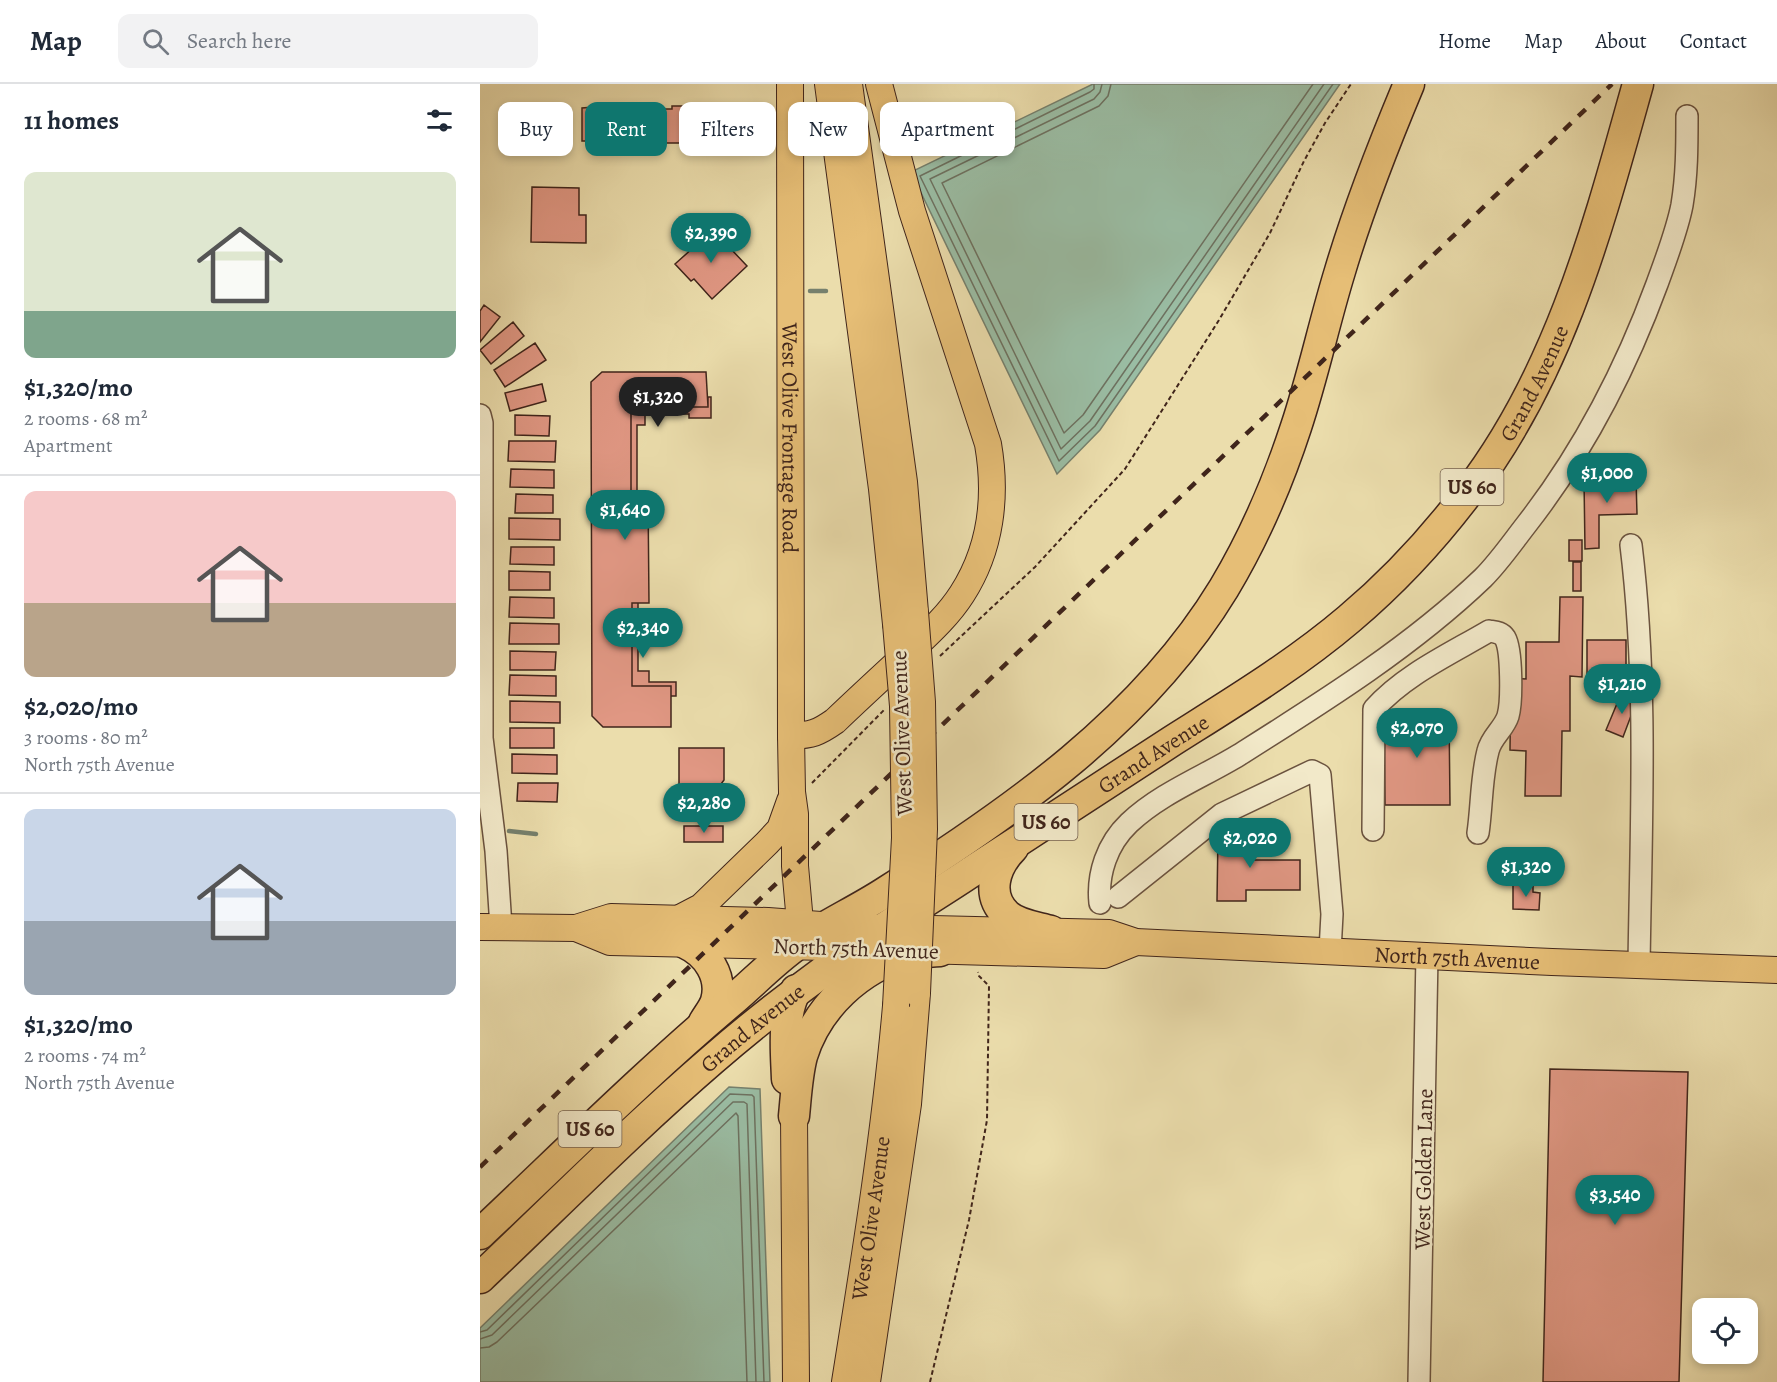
<!DOCTYPE html>
<html lang="en">
<head>
<meta charset="utf-8">
<style>
	body { margin:0; font-family:Alegreya,serif; background:#f2f2f3; color:#1f2937; height:100vh; display:flex; flex-direction:column; font-size:22px; white-space:nowrap }
	* { box-sizing:border-box; margin:0 }
	p { font-size:20px; color:#747a83 }
	.icon { flex:none; width:33px; height:33px; fill:none; stroke:currentColor; stroke-width:2; stroke-linecap:round; stroke-linejoin:round }
	.map { position:relative; flex:1; overflow:hidden }
	.side { display:flex; flex-direction:column; background:#fff; width:480px }
	.side>* { flex:none }
	.top-card { position:absolute; left:18px; top:18px; width:570px; height:54px; display:flex; gap:12px }
	.buttons { position:absolute; left:1212px; top:1214px; display:grid; gap:12px }
	.buttons a { display:grid; place-items:center; width:66px; height:66px; border-radius:12px; background:#fff; box-shadow:0 3px 9px #0003; font-size:30px }
	.price { position:absolute; translate:-50% -51px; padding:0 14px; border-radius:21px; background:#0f766e; color:#fff; font-size:20px; line-height:39px; filter:drop-shadow(0 2px 3px #0008) }
	.price::after { content:''; position:absolute; left:50%; top:36px; width:18px; height:14px; margin-left:-9px; background:inherit; clip-path:polygon(0 0,100% 0,50% 100%) }
	.price.active { background:#222; color:#fff }
	ul { padding:0; list-style:none }
	li { display:grid; align-content:center; gap:12px; height:318px; padding:0 24px }
	li+li { border-top:2px solid #e0e1e3 }
	li span { display:grid; place-items:center; height:186px; border-radius:12px; color:#555 }
	li>.icon { margin-inline-start:auto }
	span .icon { width:108px; height:108px; fill:#fffc; stroke-width:1 }
	li b { font-size:26px }
	h2 { display:flex; justify-content:space-between; align-items:center; height:72px; padding:0 24px; font-size:26px }
	.chip { padding:0 21px; border-radius:12px; background:#fff; box-shadow:0 3px 9px #0003; font-size:21px; line-height:54px }
	.chip.active { background:#0f766e; color:#fff }
	header { display:flex; align-items:center; gap:36px; box-sizing:border-box; height:84px; padding:0 30px; background:#fff; border-bottom:2px solid #e0e1e3 }
	header strong { font-size:28px }
	nav { display:flex; gap:33px; margin-inline-start:auto; font-size:21px }
	.search { width:420px; height:54px; background:#f2f2f3; display:flex; align-items:center; gap:15px; box-sizing:border-box; padding:0 21px; border-radius:12px; color:#747a83; font-size:22px }
	main { display:flex; flex:1; min-height:0 }
	.map>svg:first-child { display:block }
	.water { fill:#9abda4; stroke:#76806d; stroke-width:1.5 }
	.lines { fill:none; stroke-linecap:round; stroke-linejoin:round }
	.shore { stroke:#6d7160; stroke-width:1.5 }
	.stream { stroke:#76806d; stroke-width:4.5 }
	.building { fill:#e09783; stroke:#40251b; stroke-width:1.5 }
	.minor-casing { stroke:#6b533f; stroke-width:24 }
	.major-casing { stroke:#40251b; stroke-width:28 }
	.highway-casing { stroke:#40251b; stroke-width:33 }
	.path { stroke:#40251b; stroke-width:2; stroke-dasharray:4.5 3; stroke-linecap:butt }
	.minor { stroke:#f2e9c9; stroke-width:21 }
	.major { stroke:#e6be76; stroke-width:26 }
	.highway { stroke:#e6be76; stroke-width:30 }
	.rail { stroke:#40251b; stroke-width:4.5; stroke-dasharray:10 10; stroke-linecap:butt }
	.major-bridge-casing { stroke:#40251b; stroke-width:28; stroke-linecap:butt }
	.major-bridge { stroke:#e6be76; stroke-width:26 }
	.labels { text-anchor:middle; stroke-width:5; stroke-linejoin:round; paint-order:stroke }
	.shield { fill:#f2e9c9; stroke:#75604f; stroke-width:1.5 }
	.shield-label { font-size:21px; font-weight:bold; fill:#40251b }
	.street-label { font-size:22px; fill:#40251b; stroke:#f2e9c9 }
</style>
</head>
<body>
<header>
<strong>Map</strong>
<div class="search"><svg class="icon" aria-label="search" viewBox="0 0 24 24"><circle cx="10" cy="10" r="6"/><path d="M15 15l6 6"/></svg>Search here</div>
<nav><a>Home</a><a>Map</a><a>About</a><a>Contact</a></nav>
</header>
<main>
<section class="side">
<h2>11 homes<svg class="icon" aria-label="filters" viewBox="0 0 24 24"><path d="M4 7h16M4 17h16"/><circle cx="9" cy="7" r="2"/><circle cx="15" cy="17" r="2"/></svg></h2>
<ul>
<li><span style="background:linear-gradient(#dfe7d0 75%,#7fa58c 0)"><svg class="icon" aria-label="home" viewBox="0 0 24 24"><path d="M3 11l9-7 9 7M6 9v11h12V9"/></svg></span><div><b>$1,320/mo</b><p>2 rooms · 68 m²</p><p>Apartment</p></div></li>
<li><span style="background:linear-gradient(#f6c9c9 60%,#b9a48a 0)"><svg class="icon" aria-label="home" viewBox="0 0 24 24"><path d="M3 11l9-7 9 7M6 9v11h12V9"/></svg></span><div><b>$2,020/mo</b><p>3 rooms · 80 m²</p><p>North 75th Avenue</p></div></li>
<li><span style="background:linear-gradient(#c9d6e8 60%,#9aa5b1 0)"><svg class="icon" aria-label="home" viewBox="0 0 24 24"><path d="M3 11l9-7 9 7M6 9v11h12V9"/></svg></span><div><b>$1,320/mo</b><p>2 rooms · 74 m²</p><p>North 75th Avenue</p></div></li>
</ul>
</section>
<div class="map">
<svg width="1297" height="1298" viewBox="0 0 1297 1298">
	<rect width="100%" height="100%" fill="#ebddac"/>
	<filter id="stains"><feTurbulence type="fractalNoise" baseFrequency=".00333" numOctaves="4"/><feColorMatrix values="0 0 0 0 .2 0 0 0 0 .09 0 0 0 0 .02 0 0 0 .5 -.17"/></filter>
	<radialGradient id="worn" r=".72"><stop offset=".6" stop-color="#630" stop-opacity="0"/><stop offset="1" stop-color="#630" stop-opacity=".3"/></radialGradient>
	<path class="water" d="M613 0H860L620 346 577 390 431 88Z
		M249 1003 280 1005 290 1298H0V1244Z"/>
	<g class="lines">
		<path class="shore" d="M614 0V5L610 8 440 92 579 377 615 342 853 0
			M622 0 620 8 614 15 450 95 581 365 610 337 844 0
			M631 0 628 12 619 22 462 99 584 349 603 331 833 0
			M0 1248 7 1246 250 1010 272 1011 274 1013 284 1298
			M0 1255 12 1251 253 1018H264L267 1020 276 1298
			M0 1264 9 1263 17 1258 256 1029 258 1032 267 1298"/>
		<path class="stream" d="M330 207H346
			M29 747 56 750"/>
	</g>
	<path class="building" d="M33 19 50 20 49 56 22 55V22H33Z
		M55 19H71V23H80V56H54Z
		M114 20H128V57H102V24L114 23Z
		M135 21H151V24L161 25 160 58 134 57Z
		M192 22H208V59H181V25H192Z
		M214 23H230V26L240 25 239 59H213Z
		M52 103 99 104V131H106V159L51 158Z
		M233 146 267 182 232 215 214 195 211 197 195 180Z
		M4 221 20 233 0 258V227Z
		M33 238 44 252 11 280 0 266Z
		M55 259 66 276 25 303 14 286Z
		M122 288H226L228 323H151V410H168L169 519H152V602H191V643H123L112 632 111 298Z
		M62 300 66 317 30 327 25 309Z
		M228 313H231V334H209V330H165V341H157V410H151V323H228Z
		M35 331 70 332 69 352 35 351Z
		M29 357H76L75 378 28 377Z
		M31 385 74 386V404L30 403Z
		M1156 395 1157 430 1119 431V464L1105 465 1104 396Z
		M36 410 73 411V429H35Z
		M29 434 80 435V456L29 455Z
		M1089 456H1102V477H1089Z
		M31 463H74V481L30 480Z
		M1093 478H1101V507H1093Z
		M29 487 70 488V506H29Z
		M30 513 74 514V534L29 533Z
		M1080 513H1103L1102 593 1090 592V647H1082L1081 712H1045L1046 667 1030 666 1031 594 1046 595V558H1079Z
		M152 519H158V587H169V598H196V612H191V602H152Z
		M30 539 79 540V560H29Z
		M1107 556H1146V591H1107Z
		M30 567 76 568 75 586H30Z
		M30 591 76 592V612L29 611Z
		M1141 610 1157 616 1143 653 1126 646Z
		M30 617 80 618V639L30 638Z
		M969 629 970 721H905L904 630Z
		M30 644H74V664H30Z
		M199 664H244V696L235 708H199Z
		M32 670 77 671V690L32 689Z
		M38 699H78L77 718 37 717Z
		M756 739H769V776H820V806H766V817H737L738 751 756 752Z
		M204 742H243V758H204Z
		M1033 801H1053V808L1060 809 1059 826 1033 825Z
		M1070 985 1208 988 1199 1298H1063Z"/>
	<g class="lines">
		<g class="minor-casing">
			<path id="minor" d="M0 331 2 339V654L16 767 21 843
				M1151 461C1168 600 1161 741 1159 881
				M893 746 894 625C924 591 970 570 1009 547 1015 548 1021 548 1025 554 1032 566 1032 618 1028 632 1024 645 1011 653 1008 667 1001 694 1002 722 998 749
				M638 813 742 730 832 687 840 691 852 830 850 867
				M620 819C617 790 627 760 649 739 681 709 723 693 759 671 843 618 931 563 1003 494 1019 478 1032 459 1046 441 1103 368 1145 287 1177 200 1186 175 1197 147 1202 121 1207 91 1207 62 1207 32
				M939 1298 947 871"/>
		</g>
		<g class="major-casing">
			<g id="major">
				<path id="s1" d="M310 0 311 652 312 708 315 730V782L319 827 316 857"/>
				<path d="M348 0 402 405 416 540"/>
				<path d="M369 0 424 398 435 528"/>
				<path d="M311 652C332 651 338 649 355 637 379 614 404 591 429 568 448 550 468 532 482 510 511 465 517 412 508 360L432 127 399 0"/>
				<path d="M198 835 221 823 287 759 300 745 310 717"/>
				<path id="s2" d="M0 843 96 844 131 833 288 837 367 843 629 849 656 858 1072 878 1297 886"/>
				<path d="M96 844 130 858 386 864"/>
				<path d="M440 866 624 871 656 858"/>
				<path d="M314 1032 316 1298"/>
				<path id="s3" d="M365 1298C385 1173 405 1048 416 922"/>
				<path d="M387 1298 428 1020 437 909"/>
			</g>
		</g>
		<g class="highway-casing">
			<g id="highway">
				<path d="M533 764C515 782 505 811 527 831 538 841 557 843 571 847"/>
				<path d="M205 859C227 869 243 892 236 917 234 924 228 931 224 938"/>
				<path d="M307 995C306 966 302 932 316 906"/>
				<path d="M314 1032C316 1012 317 991 322 972 337 923 379 884 428 870 438 868 449 868 460 867"/>
				<path d="M0 1150C84 1071 166 989 254 915 275 897 295 876 318 860 345 841 376 827 404 809 532 728 664 636 744 504 774 454 798 398 816 343 833 292 844 239 860 187 879 123 903 62 929 0"/>
				<path id="s4" d="M0 1194C77 1121 152 1045 232 976 286 929 345 885 403 845 434 824 466 805 497 784 562 742 627 699 692 657 752 619 815 581 869 535 913 498 952 456 987 410 1080 290 1118 143 1158 0"/>
			</g>
		</g>
		<path class="path" d="M460 572 555 483 645 385 739 236 790 149 824 77 845 39 871 0
			M332 699 404 626
			M450 1298 489 1136 507 1036 509 902 499 892 498 888"/>
		<use href="#minor" class="minor"/>
		<use href="#major" class="major"/>
		<use href="#highway" class="highway"/>
		<path class="rail" d="M0 1083 1132 0"/>
		<g class="major-bridge-casing">
			<path id="major-bridge" d="M435 528 442 618 444 745 437 909
				M416 922 425 754 423 622 416 540"/>
		</g>
		<use href="#major-bridge" class="major-bridge"/>
	</g>
	<g class="labels">
		<g class="shield">
			<rect x="960.5" y="385" width="63" height="36" rx="4.5"/>
			<rect x="534.5" y="720" width="63" height="36" rx="4.5"/>
			<rect x="78.5" y="1027" width="63" height="36" rx="4.5"/>
		</g>
		<g class="shield-label">
			<text x="992" y="410">US 60</text>
			<text x="566" y="745">US 60</text>
			<text x="110" y="1052">US 60</text>
		</g>
		<g class="street-label">
			<text dy="8" stroke="none"><textPath href="#s4" startOffset="1396">Grand Avenue</textPath></text>
			<text dy="8" stroke="none"><textPath href="#s1" startOffset="354">West Olive Frontage Road</textPath></text>
			<text transform="translate(421 649) rotate(-92)" y="8">West Olive Avenue</text>
			<text dy="8" stroke="none"><textPath href="#s4" startOffset="856">Grand Avenue</textPath></text>
			<text transform="translate(376 864) rotate(2)" y="8">North 75th Avenue</text>
			<text dy="8" stroke="none"><textPath href="#s2" startOffset="981">North 75th Avenue</textPath></text>
			<text dy="8" stroke="none"><textPath href="#s4" startOffset="370">Grand Avenue</textPath></text>
			<text transform="translate(943 1085) rotate(-89)" y="8">West Golden Lane</text>
			<text dy="8" stroke="none"><textPath href="#s3" startOffset="166">West Olive Avenue</textPath></text>
		</g>
	</g>
	<rect width="100%" height="100%" filter="url(#stains)"/>
	<rect width="100%" height="100%" fill="url(#worn)"/>
</svg>
<div class="buttons">
<a><svg class="icon" aria-label="locate" viewBox="0 0 24 24"><circle cx="12" cy="12" r="6"/><path d="M12 2v4M12 18v4M2 12h4M18 12h4"/></svg></a>
</div>
<b class="price" style="left:231px;top:180px">$2,390</b>
<b class="price active" style="left:178px;top:344px">$1,320</b>
<b class="price" style="left:1127px;top:420px">$1,000</b>
<b class="price" style="left:145px;top:457px">$1,640</b>
<b class="price" style="left:163px;top:575px">$2,340</b>
<b class="price" style="left:1142px;top:631px">$1,210</b>
<b class="price" style="left:937px;top:675px">$2,070</b>
<b class="price" style="left:224px;top:750px">$2,280</b>
<b class="price" style="left:770px;top:785px">$2,020</b>
<b class="price" style="left:1046px;top:814px">$1,320</b>
<b class="price" style="left:1135px;top:1142px">$3,540</b>
<div class="top-card">
<a class="chip">Buy</a>
<a class="chip active">Rent</a>
<a class="chip">Filters</a>
<a class="chip">New</a>
<a class="chip">Apartment</a>
</div>
</div>
</main>
</body>
</html>
